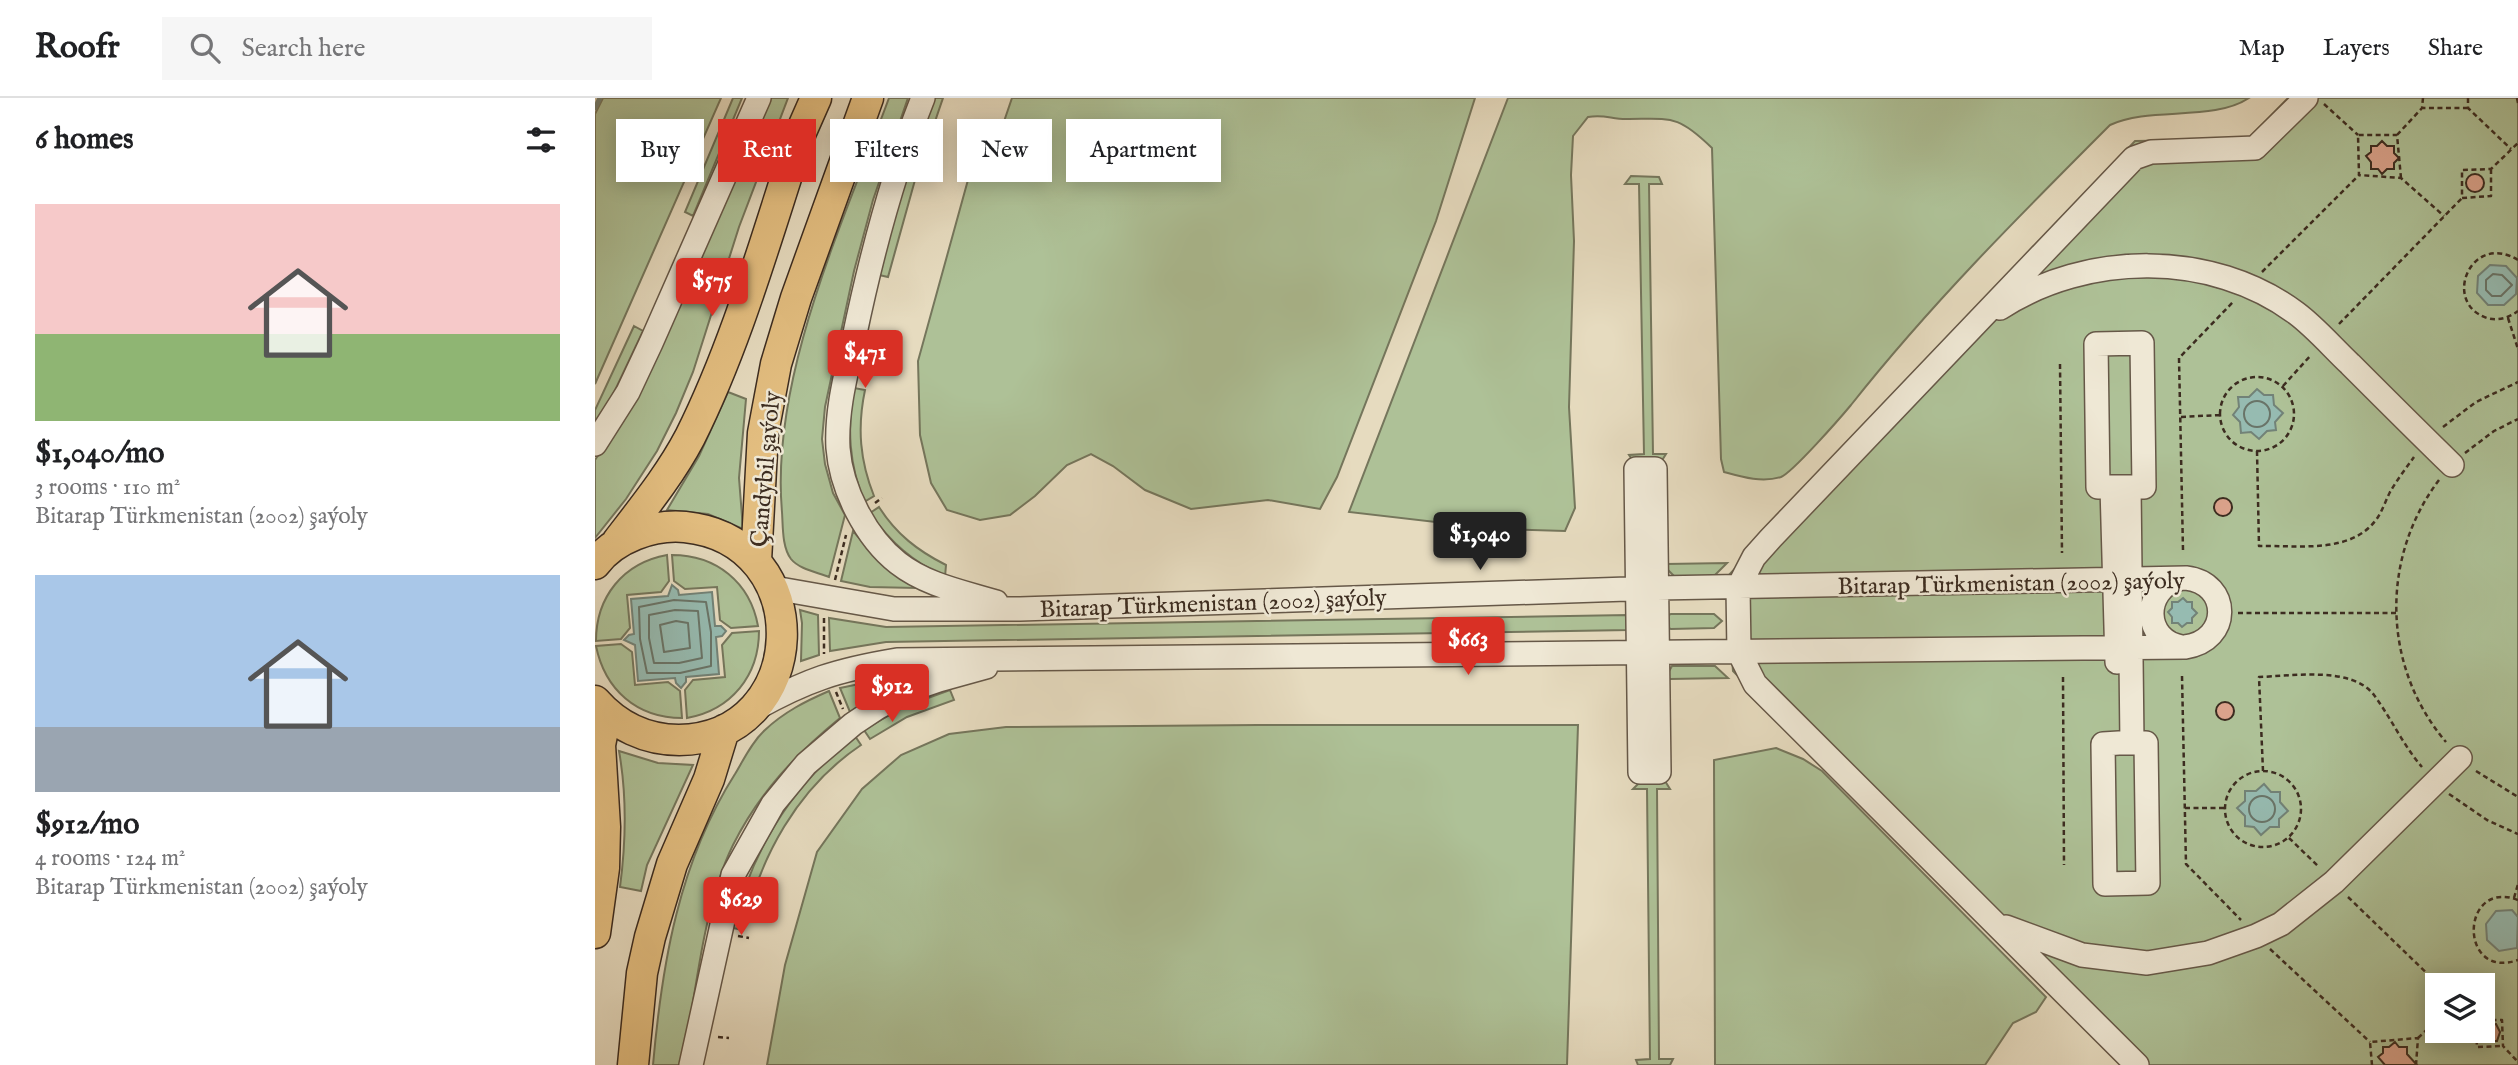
<!DOCTYPE html>
<html lang="en">
<head>
<meta charset="utf-8">
<style>
	body { margin:0; font-family:"IM FELL English",serif; background:#f6f6f6; color:#202124; height:100vh; display:flex; flex-direction:column; font-size:26px; white-space:nowrap }
	* { box-sizing:border-box; margin:0 }
	p { font-size:23px; color:#757577 }
	.icon { flex:none; width:38px; height:38px; fill:none; stroke:currentColor; stroke-width:2; stroke-linecap:round; stroke-linejoin:round }
	.map { position:relative; flex:1; overflow:hidden }
	.drawer { display:flex; flex-direction:column; background:#fff; width:595px }
	.drawer>* { flex:none }
	.banner { position:absolute; left:21px; top:21px; width:665px; height:63px; display:flex; gap:14px }
	.controls { position:absolute; left:1830px; top:875px; display:grid; gap:14px }
	.controls a { display:grid; place-items:center; width:70px; height:70px; border-radius:0px; background:#fff; box-shadow:0 4px 18px #0003; font-size:35px }
	.price { position:absolute; translate:-50% -60px; padding:0 16px; border-radius:7px; background:#d93025; color:#fff; font-size:23px; line-height:46px; filter:drop-shadow(0 2px 4px #0008) }
	.price::after { content:''; position:absolute; left:50%; top:42px; width:21px; height:16px; margin-left:-10px; background:inherit; clip-path:polygon(0 0,100% 0,50% 100%) }
	.price.current { background:#222; color:#fff }
	ul { padding:0; list-style:none }
	li { display:grid; align-content:center; gap:14px; height:371px; padding:0 35px }
	li span { display:grid; place-items:center; height:217px; border-radius:0px; color:#555 }
	li>.icon { margin-inline-start:auto }
	span .icon { width:126px; height:126px; fill:#fffc; stroke-width:1 }
	li b { font-size:30px }
	h2 { display:flex; justify-content:space-between; align-items:center; height:84px; padding:0 35px; font-size:30px }
	.tag { padding:0 24px; border-radius:0px; background:#fff; box-shadow:0 4px 18px #0003; font-size:24px; line-height:63px }
	.tag.current { background:#d93025; color:#fff }
	header { display:flex; align-items:center; gap:42px; box-sizing:border-box; height:98px; padding:0 35px; background:#fff; border-bottom:2px solid #e0e0e0 }
	header strong { font-size:33px }
	nav { display:flex; gap:38px; margin-inline-start:auto; font-size:24px }
	.search { width:490px; height:63px; background:#f6f6f6; display:flex; align-items:center; gap:18px; box-sizing:border-box; padding:0 24px; border-radius:0px; color:#757577; font-size:26px }
	main { display:flex; flex:1; min-height:0 }
	.map>svg:first-child { display:block }
	.green { fill:#aec197; stroke:#75765c; stroke-width:2; fill-rule:evenodd }
	.water { fill:#96bbb1; stroke:#728277; stroke-width:2 }
	.lines { fill:none; stroke-linecap:round; stroke-linejoin:round }
	.shore { stroke:#697468; stroke-width:2 }
	.stream { stroke:#728277; stroke-width:5 }
	.building { fill:#dba38c; stroke:#3c2c20; stroke-width:2 }
	.minor-casing { stroke:#665848; stroke-width:26 }
	.major-casing { stroke:#3c2c20; stroke-width:33 }
	.path { stroke:#3c2c20; stroke-width:2.5; stroke-dasharray:5 3.5; stroke-linecap:butt }
	.minor { stroke:#efe8d5; stroke-width:23 }
	.major { stroke:#e3be80; stroke-width:30 }
	.labels { text-anchor:middle; stroke-width:5; stroke-linejoin:round; paint-order:stroke }
	.street-label { font-size:24px; fill:#3c2c20; stroke:#efe8d5 }
</style>
</head>
<body>
<header>
<strong>Roofr</strong>
<div class="search"><svg class="icon" aria-label="search" viewBox="0 0 24 24"><circle cx="10" cy="10" r="6"/><path d="M15 15l6 6"/></svg>Search here</div>
<nav><a>Map</a><a>Layers</a><a>Share</a></nav>
</header>
<main>
<section class="drawer">
<h2>6 homes<svg class="icon" aria-label="filters" viewBox="0 0 24 24"><path d="M4 7h16M4 17h16"/><circle cx="9" cy="7" r="2"/><circle cx="15" cy="17" r="2"/></svg></h2>
<ul>
<li><span style="background:linear-gradient(#f6c9c9 60%,#8fb573 0)"><svg class="icon" aria-label="home" viewBox="0 0 24 24"><path d="M3 11l9-7 9 7M6 9v11h12V9"/></svg></span><div><b>$1,040/mo</b><p>3 rooms · 110 m²</p><p>Bitarap Türkmenistan (2002) şaýoly</p></div></li>
<li><span style="background:linear-gradient(#a9c7e8 70%,#9aa5b1 0)"><svg class="icon" aria-label="home" viewBox="0 0 24 24"><path d="M3 11l9-7 9 7M6 9v11h12V9"/></svg></span><div><b>$912/mo</b><p>4 rooms · 124 m²</p><p>Bitarap Türkmenistan (2002) şaýoly</p></div></li>
</ul>
</section>
<div class="map">
<svg width="1923" height="967" viewBox="0 0 1923 967">
	<rect width="100%" height="100%" fill="#e6dbbf"/>
	<filter id="stains"><feTurbulence type="fractalNoise" baseFrequency=".00286" numOctaves="4"/><feColorMatrix values="0 0 0 0 .2 0 0 0 0 .09 0 0 0 0 .02 0 0 0 .5 -.17"/></filter>
	<radialGradient id="worn" r=".72"><stop offset=".6" stop-color="#630" stop-opacity="0"/><stop offset="1" stop-color="#630" stop-opacity=".3"/></radialGradient>
	<path class="green" d="M8 0H126L0 286V16Z
		M138 0H147L98 118 90 114Z
		M172 0H193L144 129 98 274 81 315 62 353 31 401 0 440V362L28 321Z
		M294 0H313L278 102 259 173 230 309 227 341 230 366 238 395 250 417 234 479C221 474 204 471 196 461 187 449 188 429 187 414 175 280 248 125 294 0Z
		M339 0H348L320 82 293 179 284 177 311 79Z
		M417 0H880L841 123 742 379 725 411 673 402 596 411 550 392 518 368 496 356 472 367 440 398 415 417 385 422 352 412 336 385 325 337 323 263 376 71 402 44Z
		M913 0H1654C1618 24 1555 8 1515 27 1425 117 1335 207 1256 307 1246 319 1198 374 1186 379 1167 385 1147 379 1129 374L1126 361 1117 50C1082 16 1077 21 1031 21 1016 21 1009 16 993 19L978 38 976 77 979 143 974 309 980 410 970 433 901 431 754 414Z
		M1693 0H1923V967H1527L1138 573 1131 480 1540 43 1653 41ZM1843 887H1888V933H1843Z
		M1036 78 1064 79 1067 86H1054L1058 356H1071L1066 364 1038 363 1034 357 1049 356 1044 86H1030Z
		M39 228 48 233 14 305 0 327V312Z
		M259 290 270 292C262 330 265 363 279 398L269 404C254 365 252 331 259 290Z
		M133 294 151 301 144 380 148 431 113 416 72 412 104 358Z
		M284 409C301 436 323 453 351 467L350 479C317 463 296 445 275 415Z
		M258 433 287 466 320 490 275 489 246 483Z
		M72 457 74 483 66 494 32 497 35 530 26 541 1 543C1 499 28 465 72 457Z
		M77 457C121 457 155 484 163 528L136 530 125 522 122 489 90 491 79 483Z
		M1132 465 1119 478H1079L1071 470V466Z
		M205 512 223 517 224 557 206 563 207 525Z
		M1076 516H1119L1127 523 1119 530 1076 531 1073 530V517Z
		M1033 517 1034 532 291 544 235 553 234 520 291 529Z
		M164 533C164 578 136 612 92 620L90 592 98 582 130 579 127 547 137 535Z
		M26 546 37 554 40 587 73 584 85 593 87 620C42 620 10 592 1 548Z
		M1077 568H1120L1133 580 1075 581 1072 577Z
		M317 581 255 614 245 590 269 585Z
		M355 592 359 602 312 619 275 641 269 632 308 609Z
		M234 593 245 620C201 656 164 695 138 747 108 808 100 899 88 967H58C67 865 84 764 140 676 149 661 157 644 170 632 189 614 211 603 234 593Z
		M663 627H983L972 967H172L190 867 222 754 267 691 306 657 354 636 411 629Z
		M260 638 266 647C202 690 165 759 148 832L138 830C157 751 196 688 260 638Z
		M1181 650 1208 661 1227 673 1451 899 1441 914 1418 925 1390 967H1120L1119 662Z
		M24 653 63 665 98 667 52 767 46 793 25 789C31 744 32 698 24 653Z
		M1046 683H1070L1075 691H1062L1064 961H1078L1075 967H1043L1041 962 1055 961 1052 691H1038Z"/>
	<path class="water" d="M1895 167 1911 168 1922 180 1921 196 1909 207H1893L1882 195 1883 178Z
		M1662 291 1669 297H1678L1679 307 1688 315 1680 324 1681 332 1672 333 1664 341 1656 334 1646 335 1645 324 1638 317 1644 309 1643 299H1654Z
		M77 487 83 492 84 497 117 494 120 528H126L131 533 127 538 121 539 124 576 91 579V584L86 590 81 585 80 580 43 583 40 547 29 542 34 537 39 536 36 501 73 498Z
		M1588 500 1592 504H1597V510L1602 515 1597 520V525H1592L1587 529 1583 525H1577V519L1573 514 1577 510V504H1583Z
		M1669 686 1676 694H1685V704L1693 713 1684 721V729H1675L1666 737 1659 729 1650 728V718L1642 710 1650 703V693H1661Z
		M1917 812 1923 819 1922 850 1904 853 1892 842 1891 826 1901 813Z"/>
	<g class="lines">
		<path class="shore" d="M1898 176 1907 177 1917 187 1906 198H1897L1891 192V182Z
			M1649 316a13 13 0 1 1 26 0a13 13 0 1 1-26 0Z
			M79 502 111 504 116 534V568L85 575H52L45 541 44 509Z
			M80 512 103 513 107 560 84 565H59L54 540V517Z
			M81 523 93 525 95 550 69 554 65 527Z
			M1654 711a13 13 0 1 1 26 0a13 13 0 1 1-26 0Z"/>
		<path class="stream" d="M0 10 5 0"/>
	</g>
	<path class="building" d="M1787 43 1792 48H1799V55L1804 60 1799 65V71H1792L1787 76 1783 71H1776V64L1771 58 1776 54V48H1782Z
		M1871 85a9 9 0 1 1 18 0a9 9 0 1 1-18 0Z
		M1619 409a9 9 0 1 1 18 0a9 9 0 1 1-18 0Z
		M1621 613a9 9 0 1 1 18 0a9 9 0 1 1-18 0Z
		M1901 926 1905 934 1902 943H1887L1883 936 1892 927Z
		M1800 944 1804 949H1812V956L1822 967H1790L1783 959 1788 955V949H1794Z"/>
	<g class="lines">
		<g class="minor-casing">
			<path id="minor" d="M328 0C297 78 276 158 259 240 251 276 241 313 243 350 246 391 271 440 303 465 331 487 368 494 401 504
				M1405 210C1492 154 1616 152 1701 215 1720 229 1737 249 1755 266 1789 300 1823 334 1857 367
				M1547 245 1549 389H1503L1501 246Z
				M0 346 33 294 56 245 164 0
				M1041 371H1060L1064 674H1045Z
				M1517 389 1522 564
				M1534 389 1537 645
				M1584 481C1547 491 1548 543 1587 549
				M158 612C211 582 242 572 302 562L1590 549C1636 543 1636 485 1591 480L1062 490 425 511H299L179 490
				M1524 645H1551L1553 785 1510 786 1508 646Z
				M1411 829 1487 857 1552 865 1613 855 1661 838 1686 826 1739 784 1865 660
				M96 967 138 777 178 706 211 666 258 626 282 610 315 592 344 582 391 569
				M1542 967 1160 586 1144 554 1143 490 1159 459 1176 440 1539 60 1556 54 1660 50 1711 0"/>
		</g>
		<g class="major-casing">
			<path id="major" d="M22 444C48 410 75 377 95 339 143 243 172 136 206 34L221 0
				M161 463 168 335 181 266 201 200 273 0
				M0 466C19 440 58 426 90 429 224 443 216 640 84 642 51 642 22 628 0 603
				M0 835 9 770 10 729 5 647 11 616
				M38 967 47 875 55 839 77 766 114 681 129 632"/>
		</g>
		<path class="path" d="M1828 0 1827 10H1873
			M1873 0V10L1916 51
			M1922 0 1923 5
			M1729 6 1763 37
			M1802 37 1827 10
			M1896 71V98L1867 100V72L1896 71 1923 45
			M1806 80 1802 37H1763L1764 77 1806 80 1849 118
			M1923 162C1876 133 1846 205 1892 220 1903 223 1914 220 1923 213
			M1667 174 1764 77
			M1913 220 1923 251
			M1744 226 1867 100
			M1465 266 1467 455
			M1625 316a37 37 0 1 1 74 0a37 37 0 1 1-74 0Z
			M1688 288 1716 257
			M1586 319 1624 317
			M1848 329 1881 304 1923 284
			M1662 353 1664 448C1703 447 1758 457 1783 419 1788 411 1791 402 1795 394 1802 382 1811 370 1819 359
			M1870 355 1899 333 1923 321
			M1844 382C1785 460 1787 569 1851 644
			M280 405 287 400
			M1588 452 1584 260 1638 204
			M240 482 251 437
			M1643 515H1801
			M229 520V556
			M1587 578 1591 766 1646 822
			M1468 579 1469 767
			M241 594 248 611
			M1630 711a38 38 0 1 1 76 0a38 38 0 1 1-76 0Z
			M1668 673 1664 579C1697 578 1757 568 1779 597 1796 620 1808 647 1827 669
			M1881 673 1923 699
			M1854 696 1892 722 1923 736
			M1590 710H1630
			M1694 740 1724 769
			M1753 799 1844 887
			M1919 800 1923 786
			M1923 802C1865 780 1863 883 1923 862
			M143 838 154 840
			M1675 851 1775 944
			M1888 922H1907L1908 948 1923 964
			M1881 933 1882 949 1908 948
			M123 939 134 940
			M1823 940 1843 921
			M1777 967 1775 944 1823 940 1821 967"/>
		<use href="#minor" class="minor"/>
		<use href="#major" class="major"/>
	</g>
	<g class="labels">
		<g class="street-label">
			<text transform="translate(170 371) rotate(-85)" y="8">Çandybil şaýoly</text>
			<text transform="translate(1416 485) rotate(-1)" y="8">Bitarap Türkmenistan (2002) şaýoly</text>
			<text transform="translate(618 505) rotate(-2)" y="8">Bitarap Türkmenistan (2002) şaýoly</text>
		</g>
	</g>
	<rect width="100%" height="100%" filter="url(#stains)"/>
	<rect width="100%" height="100%" fill="url(#worn)"/>
</svg>
<div class="controls">
<a><svg class="icon" aria-label="layers" viewBox="0 0 24 24"><path d="M12 4l9 5-9 5-9-5zM3 14l9 5 9-5"/></svg></a>
</div>
<b class="price" style="left:117px;top:220px">$575</b>
<b class="price" style="left:270px;top:292px">$471</b>
<b class="price current" style="left:885px;top:474px">$1,040</b>
<b class="price" style="left:873px;top:579px">$663</b>
<b class="price" style="left:297px;top:626px">$912</b>
<b class="price" style="left:146px;top:839px">$629</b>
<div class="banner">
<a class="tag">Buy</a>
<a class="tag current">Rent</a>
<a class="tag">Filters</a>
<a class="tag">New</a>
<a class="tag">Apartment</a>
</div>
</div>
</main>
</body>
</html>
